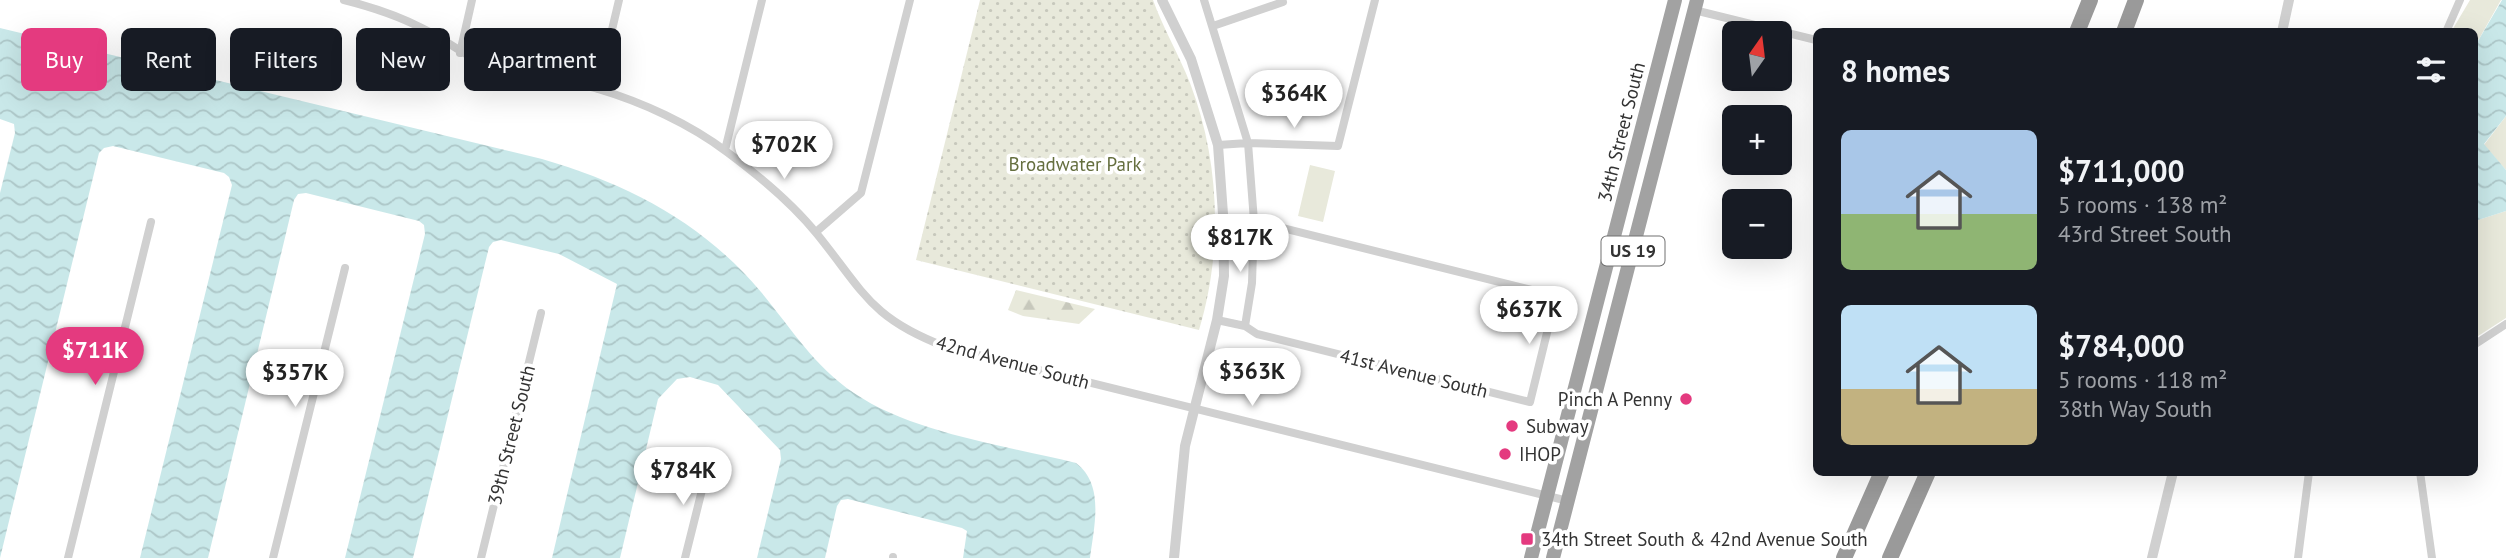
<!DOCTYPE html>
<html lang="en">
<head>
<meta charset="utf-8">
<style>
	body { margin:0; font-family:"PT Sans",sans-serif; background:#242831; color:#f1f3f6; height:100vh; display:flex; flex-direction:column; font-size:26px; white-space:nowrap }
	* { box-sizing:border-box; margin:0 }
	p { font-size:23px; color:#9ea1a6 }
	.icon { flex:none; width:38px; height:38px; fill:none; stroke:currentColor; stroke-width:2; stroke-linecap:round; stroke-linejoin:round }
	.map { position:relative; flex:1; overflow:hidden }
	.drawer { position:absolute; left:1813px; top:28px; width:665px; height:448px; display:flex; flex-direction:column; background:#171b24; border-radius:10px; box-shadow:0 7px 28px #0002 }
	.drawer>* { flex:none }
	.hud { position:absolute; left:21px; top:28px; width:665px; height:63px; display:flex; gap:14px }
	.needle { width:46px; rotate:14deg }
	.buttons { position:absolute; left:1722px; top:21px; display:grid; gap:14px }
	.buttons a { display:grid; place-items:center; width:70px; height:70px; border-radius:10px; background:#171b24; box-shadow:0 7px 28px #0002; font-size:35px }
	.price { position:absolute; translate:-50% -60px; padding:0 16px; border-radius:24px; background:#fff; color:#222; font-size:23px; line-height:46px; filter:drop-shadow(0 2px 4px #0008) }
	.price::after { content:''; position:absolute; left:50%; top:42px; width:21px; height:16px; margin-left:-10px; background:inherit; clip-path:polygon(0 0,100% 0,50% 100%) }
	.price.current { background:#e43a7f; color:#fff }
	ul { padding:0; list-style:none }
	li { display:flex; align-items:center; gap:21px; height:175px; padding:0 28px }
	li span { display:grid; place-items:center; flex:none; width:196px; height:140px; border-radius:10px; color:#555 }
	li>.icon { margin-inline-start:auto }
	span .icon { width:84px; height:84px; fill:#fffc; stroke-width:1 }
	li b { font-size:30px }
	h2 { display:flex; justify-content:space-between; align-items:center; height:84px; padding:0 28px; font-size:30px }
	.tag { padding:0 24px; border-radius:10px; background:#171b24; box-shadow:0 7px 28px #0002; font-size:24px; line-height:63px }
	.tag.current { background:#e43a7f; color:#fff }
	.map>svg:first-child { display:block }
	.grass { fill:#e8e9db }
	.forest { fill:url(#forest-firs) }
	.park { fill:url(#park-dots) }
	.water { fill:url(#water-waves) }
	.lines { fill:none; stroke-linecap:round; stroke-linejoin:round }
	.minor { stroke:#d0d0d0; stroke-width:8 }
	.tertiary { stroke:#d0d0d0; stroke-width:10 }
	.trunk { stroke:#a2a2a2; stroke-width:14 }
	.motorway { stroke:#9a9a9a; stroke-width:16 }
	.poi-dot { fill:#e43a7f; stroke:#fff; stroke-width:2.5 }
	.labels { text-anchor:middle; stroke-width:7; stroke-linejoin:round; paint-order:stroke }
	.shield { fill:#fff; stroke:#707070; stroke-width:2 }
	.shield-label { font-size:18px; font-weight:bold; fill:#333 }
	.street-label { font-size:19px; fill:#333; stroke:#fff }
	.park-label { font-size:19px; fill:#656f3f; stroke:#fff }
	.poi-label { font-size:19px; fill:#333; stroke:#fff; text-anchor:start }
</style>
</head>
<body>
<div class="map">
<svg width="2506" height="558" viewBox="0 0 2506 558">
	<defs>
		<pattern id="forest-firs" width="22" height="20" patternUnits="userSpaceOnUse" patternTransform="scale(1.75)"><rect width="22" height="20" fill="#e8e9db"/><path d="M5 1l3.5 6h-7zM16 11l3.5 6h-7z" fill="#c7c8bc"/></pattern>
		<pattern id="park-dots" width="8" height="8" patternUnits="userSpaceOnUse" patternTransform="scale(1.75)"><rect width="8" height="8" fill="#e8e9db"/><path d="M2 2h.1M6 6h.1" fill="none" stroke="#c7c8bc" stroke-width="1.8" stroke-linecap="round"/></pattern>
		<pattern id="water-waves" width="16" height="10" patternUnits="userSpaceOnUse" patternTransform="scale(1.75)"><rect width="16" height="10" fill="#c9e8e9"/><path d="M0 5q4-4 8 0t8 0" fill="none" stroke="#adc7c8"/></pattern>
	</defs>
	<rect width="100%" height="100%" fill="#fff"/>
	<path class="grass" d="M2470 0H2501L2475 46 2474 32H2451Z
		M2506 116V170L2484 145Z
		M1310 165 1335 171 1323 222 1298 216Z
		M2506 211V318L2475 338V221Z"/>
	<path class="forest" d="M1016 290 1095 309 1079 324 1023 316 1008 310Z"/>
	<path class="park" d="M980 0H1153C1163 28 1179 55 1190 83 1220 161 1223 251 1199 330L916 260Z"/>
	<path class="water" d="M2502 0H2506V116L2484 144 2506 170V211L2475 221V46Z
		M0 28 542 159C628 184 702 222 761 292 791 328 814 366 854 393 912 433 1008 446 1076 463 1105 485 1094 526 1090 558H963L967 531 962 528 848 499 841 500 837 506 825 558H757L781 459 780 450 718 385 690 377 677 379 658 399 620 558H552L617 284 559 254 501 240 493 242 489 247 413 558H345L425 234 424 225 419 221 306 193 298 194 294 200 208 558H140L232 185 229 177 224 173 113 146 104 148 99 153 0 558V193L15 133 14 124 0 119Z"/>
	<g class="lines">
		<path class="minor" d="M344 0C372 7 399 16 424 29 445 39 461 54 484 63 520 76 561 78 598 89 642 102 690 124 727 152 758 175 792 203 817 234 864 292 870 318 946 347L1568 501
			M1204 0 1248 143 1254 221 1252 283 1245 326
			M1694 10 1816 40
			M1213 26 1283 2
			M2446 32 2460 0
			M460 53 472 0
			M598 89 619 0
			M1218 145 1248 143 1338 146 1375 0
			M725 150 762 0
			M816 232 861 193 910 0
			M1217 320 1245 326 1257 334 1530 402 1556 296 1254 221
			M2474 345 2506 324
			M2420 472 2432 558
			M68 558 151 222
			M273 558 345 268
			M481 558 541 313
			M685 558 709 462
			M893 558V557
			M2298 558 2309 472"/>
		<path class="tertiary" d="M1162 0 1191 59 1218 145 1223 214 1224 276 1217 320 1185 446 1174 558
			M2282 32 2289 0
			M2152 558 2173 472"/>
		<path class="trunk" d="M1531 558 1675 0
			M1553 558 1697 0"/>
		<path class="motorway" d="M2077 32 2090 0
			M2124 32 2136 0
			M1844 558 1882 472
			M1890 558 1928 472"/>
	</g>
	<g class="poi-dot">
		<circle cx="1686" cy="399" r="7"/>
		<circle cx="1512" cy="426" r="7"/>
		<circle cx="1505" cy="454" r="7"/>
		<rect x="1520" y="532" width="14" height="14" rx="3.5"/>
	</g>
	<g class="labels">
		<rect class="shield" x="1601.5" y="236.5" width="63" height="29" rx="5"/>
		<g class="shield-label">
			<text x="1633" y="257">US 19</text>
		</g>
		<g class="street-label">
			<text transform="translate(1621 132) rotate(-76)" y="7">34th Street South</text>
			<text transform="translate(1013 362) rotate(15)" y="7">42nd Avenue South</text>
			<text transform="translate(1414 373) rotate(14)" y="7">41st Avenue South</text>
			<text transform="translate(511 435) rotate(-76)" y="7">39th Street South</text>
		</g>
		<g class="park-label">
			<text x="1075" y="171">Broadwater Park</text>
		</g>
		<g class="poi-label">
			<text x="1672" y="406" text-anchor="end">Pinch A Penny</text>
			<text x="1526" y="433">Subway</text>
			<text x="1519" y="461">IHOP</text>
			<text x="1541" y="546">34th Street South &amp; 42nd Avenue South</text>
		</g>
	</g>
</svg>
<div class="buttons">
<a><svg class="needle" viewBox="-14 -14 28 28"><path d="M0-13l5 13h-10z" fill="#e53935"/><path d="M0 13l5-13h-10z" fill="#9ea1a6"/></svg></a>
<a>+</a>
<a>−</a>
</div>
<b class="price" style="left:1294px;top:130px">$364K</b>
<b class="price" style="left:784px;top:181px">$702K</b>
<b class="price" style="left:1240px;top:274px">$817K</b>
<b class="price" style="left:1529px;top:346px">$637K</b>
<b class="price current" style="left:95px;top:387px">$711K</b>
<b class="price" style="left:1252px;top:408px">$363K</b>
<b class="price" style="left:295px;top:409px">$357K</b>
<b class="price" style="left:683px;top:507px">$784K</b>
<div class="hud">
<a class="tag current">Buy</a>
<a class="tag">Rent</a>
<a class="tag">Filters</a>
<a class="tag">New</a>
<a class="tag">Apartment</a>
</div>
<section class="drawer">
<h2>8 homes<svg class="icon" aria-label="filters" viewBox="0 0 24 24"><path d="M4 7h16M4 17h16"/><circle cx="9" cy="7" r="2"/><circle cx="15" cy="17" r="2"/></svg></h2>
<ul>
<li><span style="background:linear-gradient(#a9c7e8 60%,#8fb573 0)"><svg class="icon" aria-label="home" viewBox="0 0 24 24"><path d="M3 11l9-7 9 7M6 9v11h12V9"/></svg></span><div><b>$711,000</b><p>5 rooms · 138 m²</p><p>43rd Street South</p></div></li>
<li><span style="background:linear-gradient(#bfe0f5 60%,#c2b280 0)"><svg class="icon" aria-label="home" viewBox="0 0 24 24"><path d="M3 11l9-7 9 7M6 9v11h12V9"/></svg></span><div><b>$784,000</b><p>5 rooms · 118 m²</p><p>38th Way South</p></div></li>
</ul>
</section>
</div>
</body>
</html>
